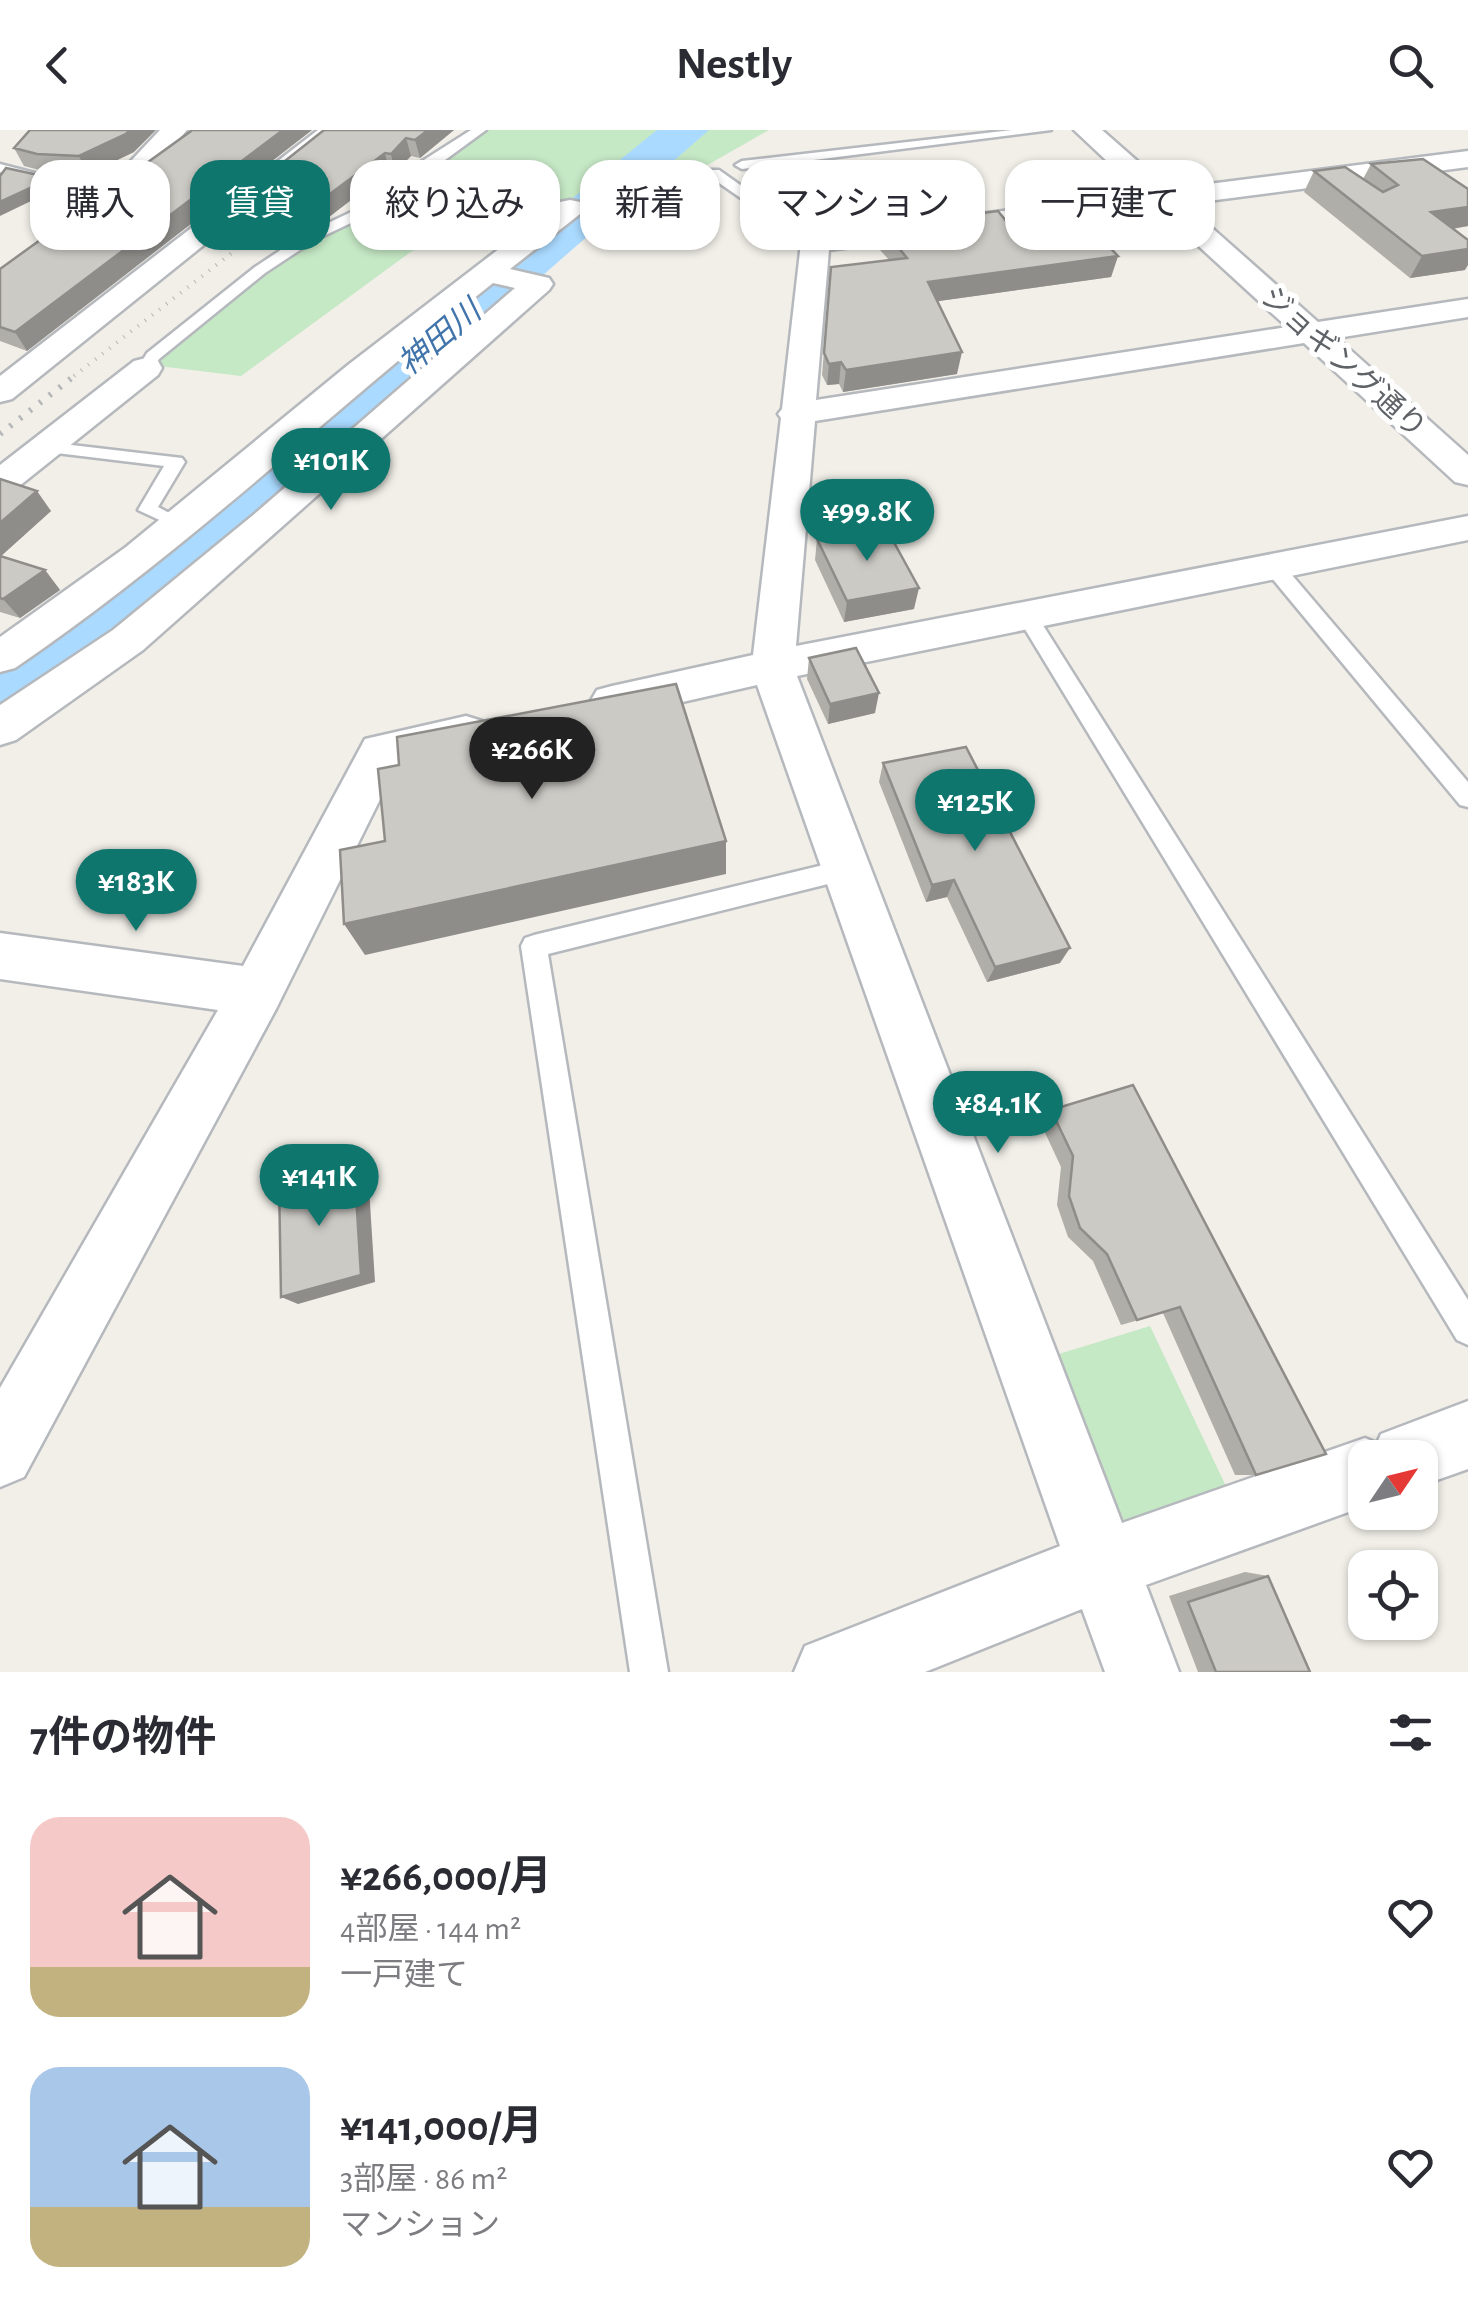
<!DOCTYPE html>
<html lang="ja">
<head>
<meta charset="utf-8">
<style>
	body { margin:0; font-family:"Alegreya Sans","Noto Sans JP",sans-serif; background:#f2f2f3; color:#2b2b33; height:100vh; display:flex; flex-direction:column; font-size:38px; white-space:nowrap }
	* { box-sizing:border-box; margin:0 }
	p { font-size:32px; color:#7c7c81 }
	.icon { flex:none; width:55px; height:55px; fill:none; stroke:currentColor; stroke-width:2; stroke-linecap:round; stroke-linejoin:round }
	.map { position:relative; height:1542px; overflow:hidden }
	.sheet { display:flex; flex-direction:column; background:#fff; flex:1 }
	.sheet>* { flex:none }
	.top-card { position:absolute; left:30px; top:30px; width:1410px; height:90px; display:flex; gap:20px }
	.needle { width:65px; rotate:55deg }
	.fabs { position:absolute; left:1348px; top:1310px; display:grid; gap:20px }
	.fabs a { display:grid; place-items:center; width:90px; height:90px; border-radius:20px; background:#fff; box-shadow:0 2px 8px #0004; font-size:50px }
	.price { position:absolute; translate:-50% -85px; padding:0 22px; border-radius:35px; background:#0f766e; color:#fff; font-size:32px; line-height:65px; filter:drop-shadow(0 2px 5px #0008) }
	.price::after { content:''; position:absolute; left:50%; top:60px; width:30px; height:22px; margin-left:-15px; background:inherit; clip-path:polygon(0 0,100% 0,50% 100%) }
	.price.selected { background:#222; color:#fff }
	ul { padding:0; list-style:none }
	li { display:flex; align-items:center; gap:30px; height:250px; padding:0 30px }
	li span { display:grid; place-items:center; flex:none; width:280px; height:200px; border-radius:30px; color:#555 }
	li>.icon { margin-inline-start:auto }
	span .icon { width:120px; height:120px; fill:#fffc; stroke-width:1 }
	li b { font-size:42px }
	h2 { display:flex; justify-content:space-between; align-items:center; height:120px; padding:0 30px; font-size:42px }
	.tag { padding:0 35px; border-radius:30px; background:#fff; box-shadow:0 2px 8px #0004; font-size:35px; line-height:90px }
	.tag.selected { background:#0f766e; color:#fff }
	header { display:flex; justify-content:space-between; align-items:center; height:130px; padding:0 30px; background:#fff; font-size:45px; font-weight:600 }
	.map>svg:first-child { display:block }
	.green { fill:#c5e8c5 }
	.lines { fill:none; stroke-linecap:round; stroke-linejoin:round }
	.river { fill:#aadaff; fill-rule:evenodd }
	.service-casing { stroke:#b5b8bc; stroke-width:5 }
	.minor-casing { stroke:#b5b8bc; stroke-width:5 }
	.service { fill:#fff; fill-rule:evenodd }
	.minor { fill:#fff; fill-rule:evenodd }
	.rail-far1 { stroke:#b6b7b8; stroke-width:4; stroke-dasharray:1 8; stroke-linecap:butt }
	.rail { stroke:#b6b7b8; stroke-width:6; stroke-dasharray:2.5 10; stroke-linecap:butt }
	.wall { fill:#afaea9 }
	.shaded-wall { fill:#8f8d8a }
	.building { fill:#cccac5; stroke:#8f8d8a; stroke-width:2.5 }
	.labels { text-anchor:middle; stroke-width:10; stroke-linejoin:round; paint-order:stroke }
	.far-street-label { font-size:30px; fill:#5f6368; stroke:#fff }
	.far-water-label { font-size:32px; font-style:italic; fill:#4174aa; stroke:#fff }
</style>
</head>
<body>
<header><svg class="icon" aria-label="back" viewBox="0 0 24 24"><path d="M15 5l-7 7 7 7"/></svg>Nestly<svg class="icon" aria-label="search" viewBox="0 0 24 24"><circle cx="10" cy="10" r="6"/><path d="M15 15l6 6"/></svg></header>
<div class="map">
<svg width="1468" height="1542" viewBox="0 0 1468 1542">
	<rect width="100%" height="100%" fill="#f1efe8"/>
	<path class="green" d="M486 0H769L704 37 657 99 561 71 412 121 241 246 159 236 158 229 277 134 314 109 357 91Z
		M1161 76 1191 104 1139 110 1107 80Z
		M1150 1196 1232 1369 1136 1403 1114 1378 1059 1224Z"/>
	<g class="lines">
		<path class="river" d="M657 0H709L153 486 28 578 0 586V517L101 450Z"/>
		<g class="service-casing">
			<path id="service" d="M471 0H486L374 82 315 110 265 143 159 229 152 241H140L138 238 147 223 255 137 305 104 364 76 416 35Z
				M1012 0H1051L742 39 735 35 742 31Z
				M0 34 46 46 125 50 132 54 125 58 46 54 0 42Z
				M709 40H719L822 113 810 116 709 46Z
				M46 312 182 328 185 332 158 377 190 394 181 400 138 380 164 336 40 321 37 317Z
				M1273 429 1280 431 1468 652V677L1460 675 1266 441V431Z
				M1027 479 1034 481 1468 1170V1215L1457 1210 1020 491 1017 486Z
				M844 730 853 733 856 740 853 747 844 750 548 824 668 1542H630L521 816 525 808 534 805Z"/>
		</g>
		<g class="minor-casing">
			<path id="minor" d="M160 0H187L135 60H115L112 54 115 48Z
				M318 0H347L12 269 0 272V246Z
				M1074 0H1102L1169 59 1468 21V37L1185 74 1318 192 1468 169V187L1337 208 1468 325V355L1455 352 1304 213 815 291 796 516 1468 386V410L797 546 1122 1393 1365 1308 1377 1313 1381 1304 1468 1271V1339L1420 1356V1328H1365V1376L1146 1455 1179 1542H1105L1082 1479 925 1542H794L805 1516 1060 1416 757 555 612 588 597 584 590 572 597 560 612 556 753 525 781 288 778 284 782 279 801 113 805 107 1141 63ZM1156 77 1287 197 816 270 829 120Z
				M570 70 580 72 584 78 580 84 510 139 549 148 553 154 549 160 143 520 16 610 0 615V575L113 500 258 381 515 158 493 153C333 280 184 423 15 538L0 542V507L126 417 348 235 560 72Z
				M146 228 158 231 162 238 158 245 13 361 0 364V335L134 231Z
				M466 586 482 591 488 603 482 615 397 635 276 879 24 1347 0 1357V1258L218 880 0 849V803L243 836 365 609Z"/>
		</g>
		<use href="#service" class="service"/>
		<use href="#minor" class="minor"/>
		<path class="rail-far1" d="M74 246 292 76"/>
		<path class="rail" d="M0 304 78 243"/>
	</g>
	<path class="wall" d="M312 0 27 221 0 211V139L191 1Z
		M324 0H454L420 28 411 26 395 42 389 41 325 90 302 101 244 87 237 69Z
		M14 18 134 22 88 44 47 42 24 36Z
		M1371 34 1468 96 1453 99 1465 140 1410 148 1304 62 1314 41 1363 49Z
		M1020 78 1118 126 1111 147 938 171 957 244 843 262 839 254 827 255 822 245 831 137 889 130 880 120 883 99 887 98V95L1030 117 1015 99Z
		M0 349 51 381 1 426 45 440 60 460 20 488 0 482Z
		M817 409 914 479 844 492 815 430Z
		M809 528 875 583 828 594 807 549Z
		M883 633 1060 833 987 852 947 767 926 772 879 652Z
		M1133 955 1256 1345H1235L1163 1183 1121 1195 1093 1131 1068 1107 1057 1075 1061 1037 1040 992 1051 980Z
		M1245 1442 1268 1446 1310 1542H1198L1169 1466Z"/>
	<path class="shaded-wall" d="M130 0H156L134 22 88 44 79 26Z
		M283 0H312L27 221 15 202Z
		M428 0H454L420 28 415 10Z
		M406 8 411 26 395 42 391 24Z
		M385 23 389 41 325 90 302 101 296 83Z
		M52 48 58 58 0 86V72Z
		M1468 77V96L1419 104 1431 82Z
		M1468 119V135L1465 140 1410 148 1422 126Z
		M1118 126 1111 147 925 173 928 152Z
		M962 222 957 244 843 262 846 240Z
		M841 232 839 254 827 255 829 234Z
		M37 361 51 381 0 427V393Z
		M45 440 60 460 20 488 3 469Z
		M919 458 914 479 844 492 847 471Z
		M879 563 875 583 828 594 830 574Z
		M726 711V744L365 825 344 794Z
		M954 750 947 767 926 772 932 755Z
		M1070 818 1060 833 987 852 995 837Z
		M354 1032 368 1042 375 1152 298 1174 281 1167Z"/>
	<path class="building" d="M30 0H130L126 4 79 26 37 24 14 18Z
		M191 0H283L15 202 0 197V139L191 1Z
		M324 0H428L415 10 406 8 391 24 385 23 319 72 296 83 237 69Z
		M1423 29 1468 59V77L1431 82 1468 110V119L1422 126 1314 41 1345 37 1383 62 1398 55 1371 34Z
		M6 38 52 48 0 72V46Z
		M1068 74 1118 126 928 152 962 222 846 240 841 232 829 234 824 223 831 137 907 128 883 99 889 98 887 95 998 81 1027 117 1040 118 1043 106 1020 78Z
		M0 349 37 361 0 393Z
		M885 396 919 458 847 471 817 409Z
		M0 426 45 440 3 469 0 468Z
		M856 518 879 563 830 574 809 528Z
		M676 554 726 711 344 794 340 720 385 711 378 639 399 635 397 607Z
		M966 617 1070 818 995 837 954 750 932 755 883 633Z
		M1133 955 1326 1324 1256 1345 1180 1177 1137 1190 1107 1124 1080 1098 1069 1066 1073 1026 1051 980Z
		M354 1032 361 1145 281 1167 279 1050Z
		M1268 1446 1310 1542H1216L1188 1472Z"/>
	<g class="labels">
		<g class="far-street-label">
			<text transform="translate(1344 232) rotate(42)" y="10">ジョギング通り</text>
		</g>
		<g class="far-water-label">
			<text transform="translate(439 207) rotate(-40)" y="11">神田川</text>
		</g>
	</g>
</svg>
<div class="fabs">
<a><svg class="needle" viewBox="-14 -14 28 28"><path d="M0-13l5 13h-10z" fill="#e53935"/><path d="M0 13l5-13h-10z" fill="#7c7c81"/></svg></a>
<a><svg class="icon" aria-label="locate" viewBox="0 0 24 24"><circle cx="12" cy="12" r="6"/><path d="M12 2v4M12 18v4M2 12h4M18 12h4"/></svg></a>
</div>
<b class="price" style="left:331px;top:383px">¥101K</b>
<b class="price" style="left:867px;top:434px">¥99.8K</b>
<b class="price selected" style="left:532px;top:672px">¥266K</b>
<b class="price" style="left:975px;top:724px">¥125K</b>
<b class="price" style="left:136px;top:804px">¥183K</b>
<b class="price" style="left:998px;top:1026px">¥84.1K</b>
<b class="price" style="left:319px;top:1099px">¥141K</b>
<div class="top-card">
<a class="tag">購入</a>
<a class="tag selected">賃貸</a>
<a class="tag">絞り込み</a>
<a class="tag">新着</a>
<a class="tag">マンション</a>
<a class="tag">一戸建て</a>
</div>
</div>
<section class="sheet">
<h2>7件の物件<svg class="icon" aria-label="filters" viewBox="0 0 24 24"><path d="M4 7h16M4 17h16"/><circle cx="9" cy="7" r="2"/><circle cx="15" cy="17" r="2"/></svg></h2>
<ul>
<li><span style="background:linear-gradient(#f6c9c9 75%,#c2b280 0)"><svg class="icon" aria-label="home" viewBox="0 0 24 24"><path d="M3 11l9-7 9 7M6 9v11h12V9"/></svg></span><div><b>¥266,000/月</b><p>4部屋 · 144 m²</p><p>一戸建て</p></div><svg class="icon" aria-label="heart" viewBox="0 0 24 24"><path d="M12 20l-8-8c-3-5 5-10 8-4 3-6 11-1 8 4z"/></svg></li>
<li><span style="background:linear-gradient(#a9c7e8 70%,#c2b280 0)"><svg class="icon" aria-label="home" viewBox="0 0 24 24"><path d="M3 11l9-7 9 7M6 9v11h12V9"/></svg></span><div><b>¥141,000/月</b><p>3部屋 · 86 m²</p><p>マンション</p></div><svg class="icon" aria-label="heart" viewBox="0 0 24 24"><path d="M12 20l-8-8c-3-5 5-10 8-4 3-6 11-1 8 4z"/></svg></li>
</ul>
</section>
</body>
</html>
